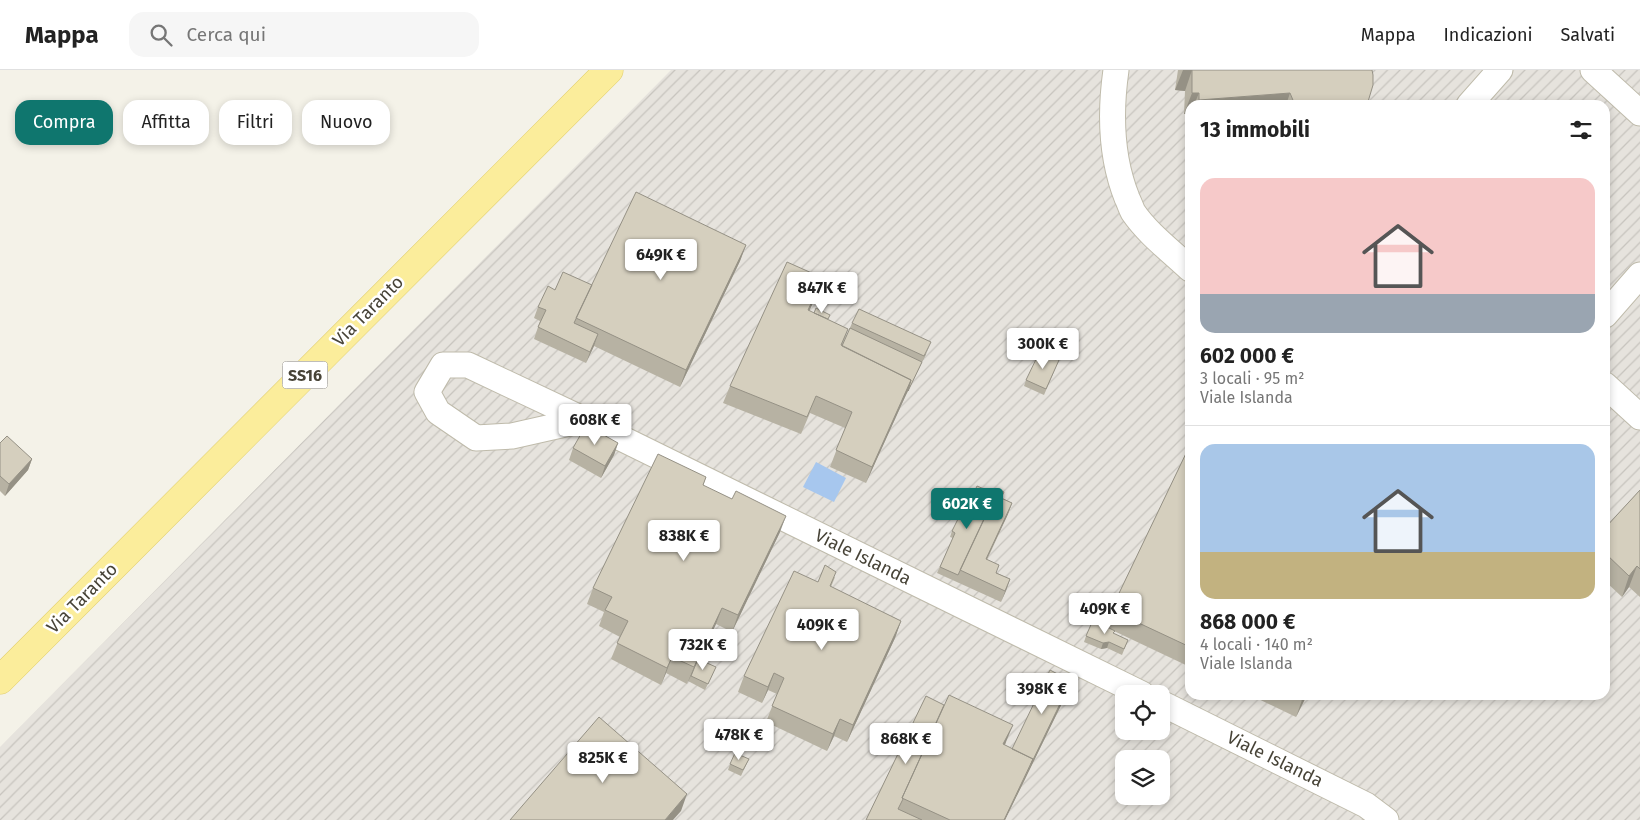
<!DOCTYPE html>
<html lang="it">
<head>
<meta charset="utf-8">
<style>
	body { margin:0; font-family:"Fira Sans",sans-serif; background:#f6f6f6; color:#222; height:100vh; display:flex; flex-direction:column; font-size:19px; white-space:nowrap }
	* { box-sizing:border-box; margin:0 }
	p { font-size:16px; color:#767676 }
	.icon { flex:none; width:28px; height:28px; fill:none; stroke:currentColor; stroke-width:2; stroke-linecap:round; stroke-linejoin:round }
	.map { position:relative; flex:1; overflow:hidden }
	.drawer { position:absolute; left:1185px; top:30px; width:425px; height:600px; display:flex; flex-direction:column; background:#fff; border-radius:15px; box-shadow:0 2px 8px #0003 }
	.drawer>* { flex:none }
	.banner { position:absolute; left:15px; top:30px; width:475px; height:45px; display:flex; gap:10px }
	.tools { position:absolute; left:1115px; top:615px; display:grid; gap:10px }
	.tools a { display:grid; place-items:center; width:55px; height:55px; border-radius:10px; background:#fff; box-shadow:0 2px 8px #0003; font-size:25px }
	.price { position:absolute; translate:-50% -42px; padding:0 11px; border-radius:5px; background:#fff; color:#222; font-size:16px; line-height:32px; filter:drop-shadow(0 1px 2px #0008) }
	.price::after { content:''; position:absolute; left:50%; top:30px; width:15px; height:11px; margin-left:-8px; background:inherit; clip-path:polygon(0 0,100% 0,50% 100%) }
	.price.selected { background:#0f766e; color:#fff }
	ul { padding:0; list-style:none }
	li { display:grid; align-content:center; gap:10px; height:265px; padding:0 15px }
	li+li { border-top:1px solid #e0e0e0 }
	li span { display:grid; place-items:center; height:155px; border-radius:15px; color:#555 }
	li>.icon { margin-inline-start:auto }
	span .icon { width:90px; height:90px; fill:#fffc; stroke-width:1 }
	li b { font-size:21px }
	h2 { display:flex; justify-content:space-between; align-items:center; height:60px; padding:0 15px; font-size:21px }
	.tag { padding:0 18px; border-radius:15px; background:#fff; box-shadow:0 2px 8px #0003; font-size:18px; line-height:45px }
	.tag.selected { background:#0f766e; color:#fff }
	header { display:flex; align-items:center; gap:30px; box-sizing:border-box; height:70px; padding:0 25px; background:#fff; border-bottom:1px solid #e0e0e0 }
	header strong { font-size:24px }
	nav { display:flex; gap:28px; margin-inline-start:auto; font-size:18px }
	.search { width:350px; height:45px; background:#f6f6f6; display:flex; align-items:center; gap:12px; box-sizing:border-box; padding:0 18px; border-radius:15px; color:#767676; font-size:19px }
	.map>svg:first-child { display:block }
	.industrial { fill:url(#industrial-furrows); fill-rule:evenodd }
	.water { fill:#a7c7ee }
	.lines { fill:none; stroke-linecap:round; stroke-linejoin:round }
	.minor-casing { stroke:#bfbbab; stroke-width:27 }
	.primary-casing { stroke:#e0cd6a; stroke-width:29 }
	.minor { stroke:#fff; stroke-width:25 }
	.primary { stroke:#fbed9b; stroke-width:28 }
	.wall { fill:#b7b2a3 }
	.shaded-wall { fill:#959185 }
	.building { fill:#d5cfbe; stroke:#959185 }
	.labels { text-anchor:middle; stroke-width:5; stroke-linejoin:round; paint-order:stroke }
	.shield { fill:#fff; stroke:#7e7b73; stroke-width:1 }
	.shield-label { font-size:16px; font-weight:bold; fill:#474337 }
	.street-label { font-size:18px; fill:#474337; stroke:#fff }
</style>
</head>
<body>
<header>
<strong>Mappa</strong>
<div class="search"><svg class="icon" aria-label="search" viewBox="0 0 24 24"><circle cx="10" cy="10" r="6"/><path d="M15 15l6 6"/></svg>Cerca qui</div>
<nav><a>Mappa</a><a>Indicazioni</a><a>Salvati</a></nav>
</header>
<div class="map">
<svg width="1640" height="750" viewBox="0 0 1640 750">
	<defs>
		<pattern id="industrial-furrows" width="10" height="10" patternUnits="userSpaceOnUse" patternTransform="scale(1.25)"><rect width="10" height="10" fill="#e6e3dd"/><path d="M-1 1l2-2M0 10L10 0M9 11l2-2" fill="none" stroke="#c7c4be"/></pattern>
	</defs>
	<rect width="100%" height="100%" fill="#f4f2e8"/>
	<path class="industrial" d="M671 0H1640V750H0V677ZM1190 35H1605V625H1190ZM1124 624H1161V661H1124ZM1124 689H1161V726H1124Z"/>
	<path class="water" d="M816 392 846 408 834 432 803 417Z"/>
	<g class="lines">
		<g class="minor-casing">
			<path id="minor" d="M1116 0C1110 42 1111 88 1127 128 1129 132 1131 138 1133 142 1148 164 1171 181 1190 199
				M1593 0 1640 43
				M1469 35 1500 0
				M1605 245 1640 205
				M1605 315 1640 347
				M583 350 512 366 476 368 438 342 427 322 443 295H468L574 345 1142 624
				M1161 633 1366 735 1386 750"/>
		</g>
		<g class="primary-casing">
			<path id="primary" d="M0 610 609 0"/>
		</g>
		<use href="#minor" class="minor"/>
		<use href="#primary" class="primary"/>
	</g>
	<path class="wall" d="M1178 0H1372L1367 35H1190V44H1184L1185 21 1175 20Z
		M746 175 740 191 680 317 594 276 586 293 534 269 540 251 534 248 538 237 555 220 592 215Z
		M823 208 809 241 848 259 843 274 852 253 926 284 905 327 866 413 830 397 845 358 810 343 801 364 723 333 730 316Z
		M1059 290 1044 325 1024 316 1026 310Z
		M0 373 32 389 28 400 5 426 0 421Z
		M618 373 614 385 601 408 569 390 573 378Z
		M1190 375V597L1114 561 1113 564 1128 570 1122 585 1107 578 1101 579 1084 572 1086 566 1105 556 1111 540Z
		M706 407 703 416 780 462 732 562 716 554 699 590 716 597 705 620 688 611 687 614 666 603 661 615 611 589 620 567 599 556 604 542 587 534 593 518Z
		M1640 420V527L1629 517 1622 527 1605 511V458Z
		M1002 428 1012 433 1008 444 987 490 997 503 1010 509 1001 532 937 503 953 468 950 467 952 461 966 440Z
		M835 507 831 517 901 551 895 568 847 672 834 666 827 681 766 652 777 624 768 620 762 633 738 622 744 606 818 512Z
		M1067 623 1005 750H866L926 626 1006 672 1005 675 1012 679Z
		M1250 625H1307L1296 647Z
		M749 689 741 706 728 700 730 694Z"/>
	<path class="shaded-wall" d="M1183 0H1192L1185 21 1175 20Z
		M1192 23H1199L1194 35H1190V44H1184Z
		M1290 23 1286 35H1197L1199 30Z
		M746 175 740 191 680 317 686 300Z
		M823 208 817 224 802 257 808 240Z
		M598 264 594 276 586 293 590 282Z
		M931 272 926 284 905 327 866 413 872 397 911 310 922 292Z
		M618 373 614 385 601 408 605 396Z
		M32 389 28 400 5 426 9 414Z
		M1012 433 1008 444 981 501 986 489Z
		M786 446 780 462 732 562 738 545Z
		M1637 496 1629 517 1622 527 1629 506Z
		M1010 509 1006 521 1001 532 1005 521Z
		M722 538 716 554 687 614 694 597Z
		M901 551 895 568 847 672 853 655Z
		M1109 572 1107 578 1101 579 1103 573Z
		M672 587 666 603 661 615 667 598Z
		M774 603 768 620 762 633 768 617Z
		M1071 611 1067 623 1005 750H1004Z
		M1305 625H1307L1296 647 1302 630Z
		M840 649 834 666 827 681 833 664Z
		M1013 655 1006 672 997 691 1003 674Z
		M687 724 681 741 673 750H665Z"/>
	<path class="building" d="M1192 0H1372L1373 5V15L1367 35H1295L1290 23 1199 30V23H1192Z
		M636 122 746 175 686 300 576 248Z
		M787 192 823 208 808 240 848 259 841 275 911 310 872 397 836 380 852 342 816 326 807 347 730 316Z
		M563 202 592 215 574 253 598 264 590 282 538 257 546 240 538 237 548 216 555 220Z
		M816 238 830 245 828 249 814 243Z
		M859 239 931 272 924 286 852 253Z
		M850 258 922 292 908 321 911 310 842 276Z
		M1040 281 1059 290 1046 319 1026 310Z
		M586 355 618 373 605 396 573 378Z
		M7 366 32 389 9 414 0 406V373Z
		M1190 375V577L1111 540Z
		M658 384 706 407 703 415 732 429 736 421 786 446 738 545 722 538 694 597 672 587 667 598 617 573 628 551 605 540 612 527 593 518Z
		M977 416 996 424 958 505 940 497 955 463 952 461 963 439 966 440Z
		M998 419 1004 422 1001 428 1012 433 986 489 999 495 996 503 1010 509 1005 521 960 500Z
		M1640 420V499L1637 496 1629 506 1605 483V458Z
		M825 495 836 502 830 516 901 551 853 655 840 649 833 664 772 636 784 608 774 603 768 617 744 606 794 501 818 512Z
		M1093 550 1115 561 1113 563 1128 570 1124 579 1109 572 1103 573 1086 566Z
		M698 589 716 597 708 614 691 606Z
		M1050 600 1071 611 1031 694 1033 689 1012 679Z
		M949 625 1013 655 1003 674 1033 689 1004 750H950L902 728Z
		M1291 625H1305L1302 630Z
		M926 626 944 635 902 728 903 729 898 739 922 750H866Z
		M599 647 687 724 665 750H510Z
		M735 683 749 689 743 700 730 694Z"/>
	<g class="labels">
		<rect class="shield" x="282.5" y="291.5" width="45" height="27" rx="4"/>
		<g class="shield-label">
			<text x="305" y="311">SS16</text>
		</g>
		<g class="street-label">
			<text transform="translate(368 241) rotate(-45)" y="6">Via Taranto</text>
			<text transform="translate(863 487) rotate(26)" y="6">Viale Islanda</text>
			<text transform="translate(82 528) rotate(-45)" y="6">Via Taranto</text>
			<text transform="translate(1275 689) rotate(26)" y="6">Viale Islanda</text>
		</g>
	</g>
</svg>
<div class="tools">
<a><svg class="icon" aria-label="locate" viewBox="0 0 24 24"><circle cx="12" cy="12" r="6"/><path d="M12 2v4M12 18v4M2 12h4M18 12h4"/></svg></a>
<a><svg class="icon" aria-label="layers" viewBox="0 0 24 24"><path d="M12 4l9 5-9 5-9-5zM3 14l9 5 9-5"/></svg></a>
</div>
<b class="price" style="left:661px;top:211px">649K €</b>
<b class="price" style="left:822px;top:244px">847K €</b>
<b class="price" style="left:1043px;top:300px">300K €</b>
<b class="price" style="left:595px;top:376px">608K €</b>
<b class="price selected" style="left:967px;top:460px">602K €</b>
<b class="price" style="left:684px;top:492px">838K €</b>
<b class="price" style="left:1105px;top:565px">409K €</b>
<b class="price" style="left:822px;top:581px">409K €</b>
<b class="price" style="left:703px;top:601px">732K €</b>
<b class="price" style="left:1042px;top:645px">398K €</b>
<b class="price" style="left:739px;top:691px">478K €</b>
<b class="price" style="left:906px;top:695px">868K €</b>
<b class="price" style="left:603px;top:714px">825K €</b>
<div class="banner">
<a class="tag selected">Compra</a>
<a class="tag">Affitta</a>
<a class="tag">Filtri</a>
<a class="tag">Nuovo</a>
</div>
<section class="drawer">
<h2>13 immobili<svg class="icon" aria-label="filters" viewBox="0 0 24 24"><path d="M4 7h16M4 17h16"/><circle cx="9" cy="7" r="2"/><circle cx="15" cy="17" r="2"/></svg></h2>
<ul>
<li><span style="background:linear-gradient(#f6c9c9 75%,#9aa5b1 0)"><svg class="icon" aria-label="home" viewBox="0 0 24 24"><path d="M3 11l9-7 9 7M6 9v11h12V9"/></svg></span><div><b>602 000 €</b><p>3 locali · 95 m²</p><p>Viale Islanda</p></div></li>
<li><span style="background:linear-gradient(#a9c7e8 70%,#c2b280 0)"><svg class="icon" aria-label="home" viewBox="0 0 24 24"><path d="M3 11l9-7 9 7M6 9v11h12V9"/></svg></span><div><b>868 000 €</b><p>4 locali · 140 m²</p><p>Viale Islanda</p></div></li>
</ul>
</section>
</div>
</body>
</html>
